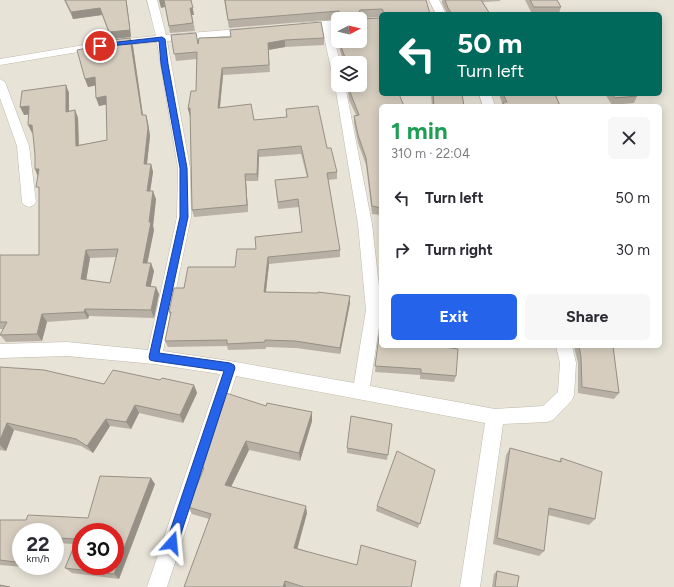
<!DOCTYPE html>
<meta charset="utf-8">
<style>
body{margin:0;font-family:Figtree,sans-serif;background:#f7f7f7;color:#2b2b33;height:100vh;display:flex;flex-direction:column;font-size:15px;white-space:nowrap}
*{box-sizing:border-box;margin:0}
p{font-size:13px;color:#7c7c81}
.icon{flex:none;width:22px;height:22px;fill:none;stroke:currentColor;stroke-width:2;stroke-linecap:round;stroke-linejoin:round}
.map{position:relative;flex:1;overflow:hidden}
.details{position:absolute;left:379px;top:104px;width:283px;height:244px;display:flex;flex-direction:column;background:#fff;border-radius:6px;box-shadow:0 2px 10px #0003}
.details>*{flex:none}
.hud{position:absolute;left:379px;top:12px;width:283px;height:84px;border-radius:6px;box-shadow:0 2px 10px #0003;background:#00695c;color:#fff;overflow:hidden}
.needle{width:26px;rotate:83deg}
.buttons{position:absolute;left:331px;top:12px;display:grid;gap:8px}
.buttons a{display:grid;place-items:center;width:36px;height:36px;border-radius:6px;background:#fff;box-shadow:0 2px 10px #0003;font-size:20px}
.speed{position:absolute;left:12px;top:523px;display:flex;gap:8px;font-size:20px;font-weight:700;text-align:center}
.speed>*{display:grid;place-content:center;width:52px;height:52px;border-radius:50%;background:#fff;box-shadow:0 2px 10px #0003;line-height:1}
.speed small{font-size:10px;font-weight:400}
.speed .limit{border:6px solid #d22;background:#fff;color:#111}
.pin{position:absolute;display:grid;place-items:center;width:34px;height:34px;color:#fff;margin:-17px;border:2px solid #fff;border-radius:50%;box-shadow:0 1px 4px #0007}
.me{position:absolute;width:44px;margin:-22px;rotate:18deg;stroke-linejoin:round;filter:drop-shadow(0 0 3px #0008)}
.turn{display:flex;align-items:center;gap:14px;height:84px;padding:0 12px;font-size:18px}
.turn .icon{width:52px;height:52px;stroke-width:2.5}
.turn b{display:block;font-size:28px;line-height:34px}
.round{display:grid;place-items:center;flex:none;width:42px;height:42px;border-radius:6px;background:#f7f7f7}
.head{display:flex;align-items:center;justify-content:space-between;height:68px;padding:0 12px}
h1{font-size:24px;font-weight:700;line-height:30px;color:#1e9e55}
.button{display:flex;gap:8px;margin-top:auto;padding:8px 12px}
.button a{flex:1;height:46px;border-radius:6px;background:#2563eb;color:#fff;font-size:16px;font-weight:700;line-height:46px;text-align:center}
.button a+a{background:#f7f7f7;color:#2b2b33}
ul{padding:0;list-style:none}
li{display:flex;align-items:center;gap:12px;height:52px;padding:0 12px}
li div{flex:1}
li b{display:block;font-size:15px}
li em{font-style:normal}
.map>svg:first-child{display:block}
.residential{fill:#e8e3d7;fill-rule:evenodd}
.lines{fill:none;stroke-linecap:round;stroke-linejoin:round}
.street-casing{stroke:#c0b9ac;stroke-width:1}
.street{fill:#fff;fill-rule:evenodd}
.wall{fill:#b8b0a4;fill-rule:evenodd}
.shaded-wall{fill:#969086}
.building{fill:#d6cdbf;stroke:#969086;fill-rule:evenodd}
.route{fill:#2563eb;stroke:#184099}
</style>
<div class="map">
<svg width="674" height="587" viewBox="0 0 674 587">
<rect width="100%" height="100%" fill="#f4f1e9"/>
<path class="residential" d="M0 0H674V587H0ZM381 14H660V94H381ZM338 19H360V41H338ZM338 63H360V85H338ZM381 106H660V346H381ZM21 532H55V566H21ZM81 532H115V566H81Z"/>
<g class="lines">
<g class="street-casing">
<path id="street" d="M147 0H157L166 35 251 28 256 31 251 34 167 41 190 168 191 217 163 351 230 361 354 383 366 310 358 224 335 85 338 82V85H345L372 224 381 304V314L370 386 495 409 543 406 558 392 560 363 556 346H572L576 363 574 395 572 400 553 420 547 422 503 424 480 587H460L485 423 236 376 167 587H147L220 374 154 364 67 356 0 358V344L67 342 148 350 177 217 178 168 157 42 114 46 0 65V59L114 40 156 36Z
M429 0H439L446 14H436Z
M338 20V26H331L340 63H338V81L333 78 322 27 301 29 296 26 301 23Z
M0 79 5 82 29 146 36 202 34 205 29 207 24 205 22 202 17 146 0 98Z
M479 94H491L495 106H483Z"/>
</g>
<use href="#street" class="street"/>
</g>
<path class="wall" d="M64 0H126L127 5 131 37 111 39 102 15 73 19Z
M191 0 194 15H192L195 31 170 33 165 7 161 8Z
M224 0H426L430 14H381V17L360 18H359L381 106V215L372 214 366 165 358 143 354 123V116L356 115 349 100 347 85H360V63H344L333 28V21L338 20V41H360L339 19 229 28Z
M442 0H500V1L483 2 490 14H447L442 3Z
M525 0H557L561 7 559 13 532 14Z
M171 35 198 44 324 38V45L285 47 268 50 270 72 223 75 220 107 254 120 286 117V109L327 148 337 172V179L328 180 340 250V257L269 264 266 292 350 296V303L340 354 296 348 266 347V349L228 350 227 346 168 347 165 341 170 315 169 312 184 288 235 267 256 249 302 232 299 207 278 209 275 180 307 177 301 154 259 157 258 181H246L248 212 194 217 192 210 190 116 188 109 196 91 197 59 176 61Z
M130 38 133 46 143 115H146L148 123 150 136 147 164H151L153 172 150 191 156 199 153 226 154 230 147 263 154 271 150 287 159 294 154 318 89 316 88 319 47 322 42 341 6 342 0 335 3 329H0V255H39V192L38 176 33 133 29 114 24 115 66 85 69 93V111L75 110 78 118 79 145 107 140 106 104 99 106 95 85 88 87 85 79 113 43ZM116 257 110 283 86 280 90 258Z
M431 94H462L464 106H432Z
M499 94H555L560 106H502V103Z
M605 94H636L637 96 634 103 612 105Z
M381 321 444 347 456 376 454 382 420 379V375L375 372Z
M575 346H613L619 393 614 399 578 393V363L574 347Z
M0 367 104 384 160 380 194 385 197 393 183 423 139 413 131 429 110 426 93 453 81 446 14 430 6 451 0 450Z
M266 406 312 412V421L300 461 249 450 231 487 307 513 297 548 411 587H184L209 519 192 514 188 507 203 470 202 467Z
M392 424 387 460 347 453V448Z
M510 448 559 462 561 458 595 519 589 525 548 515 544 551 539 556 493 544 506 455Z
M435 470 418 528 376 511 377 506Z
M155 484 119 579 72 573 65 568 75 544 55 543V532H21L23 567 0 565V520H26L88 518Z
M497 571 517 587H492L494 574Z"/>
<path class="shaded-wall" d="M126 0 127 5 131 37 111 39 109 32Z
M159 0H164L165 7 161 8Z
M191 0 194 15H191L190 8Z
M100 8 102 15 73 19 71 12Z
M360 10V18L358 19 359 12Z
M130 38 133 46 144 123 142 115Z
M285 40V47L268 50 270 72 268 43Z
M222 68 223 75 219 115 218 108Z
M95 77 98 85 88 87 85 79Z
M66 85 69 93V120L66 112Z
M106 96 109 104 99 106 96 98Z
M29 106 33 114 24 115 20 107Z
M190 108 192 115 190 116 188 109Z
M75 110 78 118 79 154 76 146Z
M146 115 148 123 150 136 146 172 144 164Z
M28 125H32L36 133H32Z
M258 150 259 157 258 181 257 174Z
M151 164 153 172 149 199 147 191Z
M35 169H39L38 177Z
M245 174 246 181 248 212 247 205Z
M153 191 156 199 153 226 154 230 146 270 143 263 149 222Z
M86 250 90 258 85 287 81 279Z
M268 257 269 264 265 299 264 292Z
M151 263 154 271 149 294 146 286Z
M156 287 159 294 154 318 151 310Z
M350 296V303L340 354V348Z
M85 309 89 316 88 319 84 312Z
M42 314 47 322 42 341 37 334Z
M194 385 197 393 183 423 180 415Z
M135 405 139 413 131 429 126 422Z
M312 412V421L300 461 299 453Z
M106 419 110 426 93 453 87 446Z
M7 423 14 430 6 451 0 445V440Z
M246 441 249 450 228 493 225 485Z
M151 478 155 484 119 579 114 574Z
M306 506 307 513 296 554 294 548Z
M21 546V566H23V567L15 562Z
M285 581 286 587H283Z"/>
<path class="building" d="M65 0H126L130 30 109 32 100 8 71 12Z
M164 0H191L193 8H190L193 23 169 26Z
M225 0H426L430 14H383V10L381 9 360 10 359 12V17L360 19 381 18V94H399L404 106H381V208L372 206 366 158 358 135 354 116 359 115 350 92 348 85H360V63H347L339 41H360V19H339V11L228 20Z
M445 0H481L490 14H452L448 8Z
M530 0H557L561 7H534Z
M338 20V36L333 21Z
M321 22 324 38 285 40 268 43 269 65 222 68 218 108 251 104 254 120 287 117 286 109 318 106 327 148H331L337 172 327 173 340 250 268 257 264 292 318 293V292L350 296 340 348 295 341 265 340V342L227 344V340L165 341 171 312H169L174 288H184L188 267H235L237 249H256L255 237 302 232 298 199 278 202 275 180 308 177 301 146 258 150 257 174H245L247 205 192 210 190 108 188 109 191 91H196L197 52 174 54 171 35 196 33 198 44 199 38 231 37 230 30Z
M130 38 142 115H146L148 128 144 164H151L147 191H153L149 222H151L143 263H151L146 286 156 287 151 310 85 309 84 312 42 314 37 334 0 335 7 322H0V255H39V187H36L39 169H35V155L32 125H28L29 106 20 107 22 91 66 85V112L75 110 76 146 107 140 106 96 96 98 95 77 85 79 77 50 113 43 112 40ZM118 249 110 283 81 279 86 250Z
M433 94H462L464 106H434Z
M503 94H555L560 106H505L503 102H507Z
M612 94H636L637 96 615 98Z
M381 321V346H444V347L458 349 456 376 421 373V369L375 366Z
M579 346H613L619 393 582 387 581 357Z
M0 367 44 370 104 384 113 370 160 380 162 378 194 385 180 415 135 405 126 422 106 419 87 446 76 439 7 423 0 440Z
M226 393 266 406 267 403 312 412 299 453 246 441 225 485 306 506 294 548 357 565 361 545 416 561 411 587H304L285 581 283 587H184L211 514 188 507 204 468 202 467Z
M351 416 392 424 388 455 347 448Z
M510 448 561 462V458L602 472 595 519 549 508 544 551 497 538Z
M397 451 435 470 420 524 377 506Z
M100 476 151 478 114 574 65 568 77 539 55 538V532H21V546L15 562 0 560V520H26L28 515 88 518ZM81 532H115V566H81Z
M497 571 519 576 517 587H495Z
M0 585 10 587H0Z"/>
<path class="route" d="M162 37 165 39 168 64 187 168 188 217 159 353 230 363 234 365 235 368 178 543 176 547 172 549 167 547 166 543 224 371 154 361 150 360 149 357 180 217V168L161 64 159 41 100 47 97 46 100 44Z"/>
</svg>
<div class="buttons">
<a><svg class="needle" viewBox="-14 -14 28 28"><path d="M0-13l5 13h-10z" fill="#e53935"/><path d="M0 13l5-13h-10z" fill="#7c7c81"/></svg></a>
<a><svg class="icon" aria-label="layers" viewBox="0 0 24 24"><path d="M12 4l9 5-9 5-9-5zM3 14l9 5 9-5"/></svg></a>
</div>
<div class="speed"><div>22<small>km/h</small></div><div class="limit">30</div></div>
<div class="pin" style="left:100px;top:46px;background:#d93025"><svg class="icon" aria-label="arrive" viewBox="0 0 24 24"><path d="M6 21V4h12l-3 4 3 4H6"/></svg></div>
<svg class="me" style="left:172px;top:543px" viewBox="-20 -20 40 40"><path d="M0-17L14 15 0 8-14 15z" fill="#2563eb" stroke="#fff" stroke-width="4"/></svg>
<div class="hud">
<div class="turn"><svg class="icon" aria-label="left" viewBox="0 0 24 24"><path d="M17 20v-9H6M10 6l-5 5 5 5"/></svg><div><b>50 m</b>Turn left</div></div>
</div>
<section class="details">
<div class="head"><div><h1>1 min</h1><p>310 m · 22:04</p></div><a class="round"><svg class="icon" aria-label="close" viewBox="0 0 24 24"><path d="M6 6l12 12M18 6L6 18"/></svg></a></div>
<ul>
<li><svg class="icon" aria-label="left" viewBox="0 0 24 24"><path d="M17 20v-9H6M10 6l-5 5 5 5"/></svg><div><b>Turn left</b></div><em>50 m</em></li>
<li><svg class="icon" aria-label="right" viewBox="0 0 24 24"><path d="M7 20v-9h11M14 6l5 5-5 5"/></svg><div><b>Turn right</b></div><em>30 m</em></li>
</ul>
<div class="button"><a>Exit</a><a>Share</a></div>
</section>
</div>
